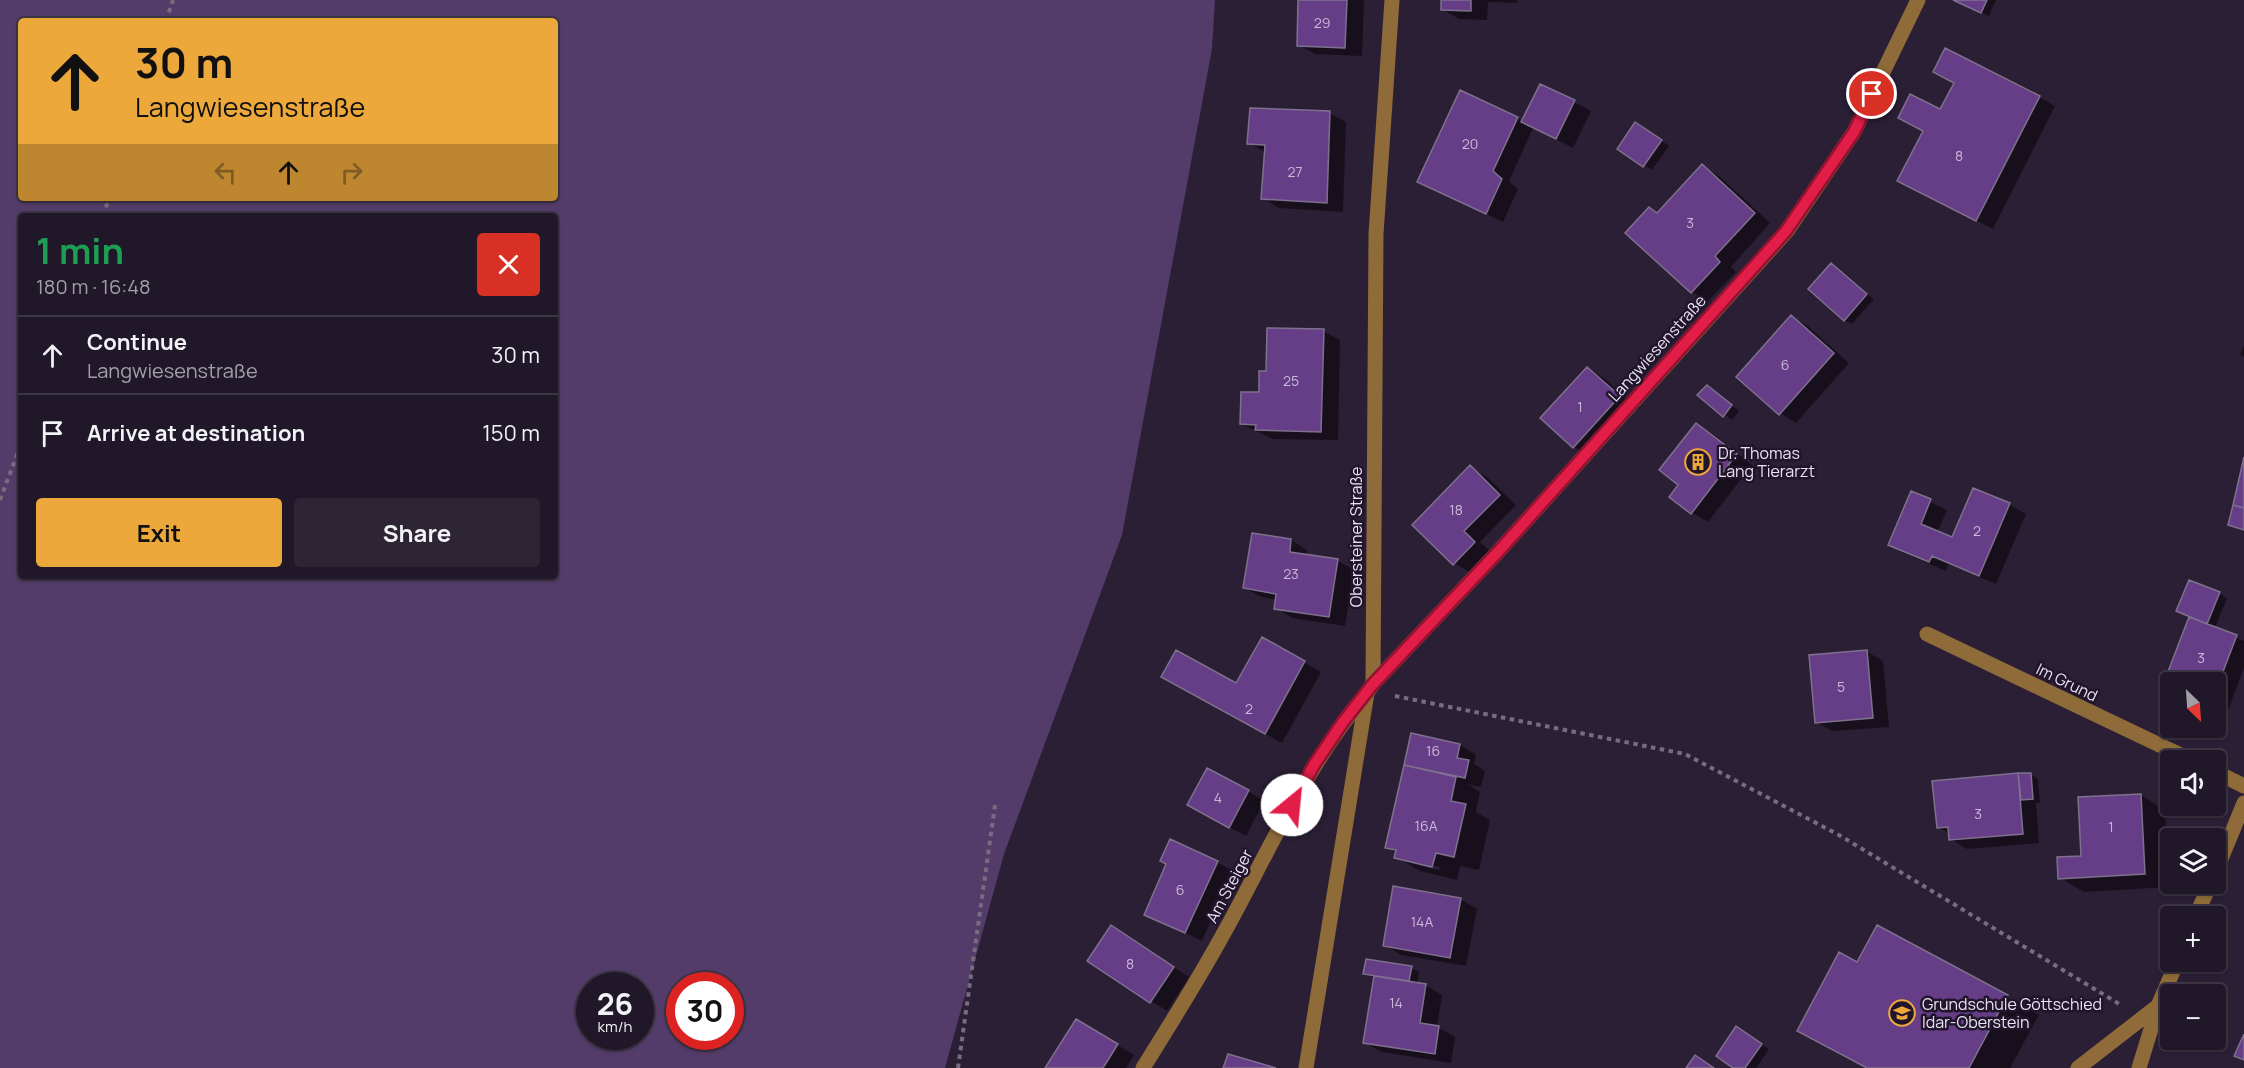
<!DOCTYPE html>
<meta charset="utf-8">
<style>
body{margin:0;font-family:Manrope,sans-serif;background:#2d2434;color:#f1f3f6;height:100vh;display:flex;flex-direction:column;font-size:22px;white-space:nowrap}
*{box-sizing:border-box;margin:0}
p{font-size:20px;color:#a29fa8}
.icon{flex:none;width:33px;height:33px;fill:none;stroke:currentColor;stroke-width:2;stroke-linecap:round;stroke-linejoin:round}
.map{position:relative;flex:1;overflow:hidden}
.side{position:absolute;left:18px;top:213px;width:540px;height:366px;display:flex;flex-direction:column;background:#201728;border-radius:6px;box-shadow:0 2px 4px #0004,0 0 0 2px #3d3645}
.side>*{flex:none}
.top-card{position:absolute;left:18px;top:18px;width:540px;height:183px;border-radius:6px;box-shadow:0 2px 4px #0004,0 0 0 2px #3d3645;background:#eda83b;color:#111;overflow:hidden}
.needle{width:39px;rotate:155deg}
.buttons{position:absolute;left:2160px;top:672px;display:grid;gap:12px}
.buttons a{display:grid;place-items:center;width:66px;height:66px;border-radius:6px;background:#201728;box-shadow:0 2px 4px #0004,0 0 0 2px #3d3645;font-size:30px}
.speed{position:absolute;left:576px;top:972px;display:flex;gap:12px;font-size:30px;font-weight:700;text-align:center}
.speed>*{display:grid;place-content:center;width:78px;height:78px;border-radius:50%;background:#201728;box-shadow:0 2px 4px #0004,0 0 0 2px #3d3645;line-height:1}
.speed small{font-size:15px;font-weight:400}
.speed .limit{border:9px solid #d22;background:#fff;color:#111}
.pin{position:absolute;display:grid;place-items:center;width:51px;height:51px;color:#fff;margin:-26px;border:3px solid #fff;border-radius:50%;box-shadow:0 2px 6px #0007}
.me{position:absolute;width:66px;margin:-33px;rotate:28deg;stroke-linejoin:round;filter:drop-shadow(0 0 4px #0008)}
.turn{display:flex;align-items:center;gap:21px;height:126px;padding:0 18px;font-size:27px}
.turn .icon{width:78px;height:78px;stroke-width:2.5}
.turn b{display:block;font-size:42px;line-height:51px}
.lanes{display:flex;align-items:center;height:57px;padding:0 18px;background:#0003;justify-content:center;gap:30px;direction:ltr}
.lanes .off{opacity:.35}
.round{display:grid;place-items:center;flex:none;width:63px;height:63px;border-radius:6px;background:#2d2434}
.overview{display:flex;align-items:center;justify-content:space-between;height:102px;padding:0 18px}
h1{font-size:36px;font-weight:700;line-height:45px;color:#1e9e55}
.cta{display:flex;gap:12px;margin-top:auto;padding:12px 18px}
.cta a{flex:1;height:69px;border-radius:6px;background:#eda83b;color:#111;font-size:24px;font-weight:700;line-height:69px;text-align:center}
.cta a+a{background:#2d2434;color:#f1f3f6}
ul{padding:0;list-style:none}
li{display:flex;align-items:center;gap:18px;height:78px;padding:0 18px;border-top:2px solid #3d3645}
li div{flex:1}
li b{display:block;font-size:22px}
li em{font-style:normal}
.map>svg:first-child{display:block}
.green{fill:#543c6a;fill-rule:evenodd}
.shadow{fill:#0007;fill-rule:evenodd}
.building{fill:#663e87;stroke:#7f718d;stroke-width:1.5}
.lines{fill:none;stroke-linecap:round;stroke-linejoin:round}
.path{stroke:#776d81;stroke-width:4;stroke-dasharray:4.5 4.5;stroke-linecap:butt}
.minor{stroke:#8e6b38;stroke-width:15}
.route-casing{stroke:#92132f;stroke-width:15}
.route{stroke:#e11d48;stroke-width:10}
.labels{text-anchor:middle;stroke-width:5;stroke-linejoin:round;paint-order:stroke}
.number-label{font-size:14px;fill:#c9b9d7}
.street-label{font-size:16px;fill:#eae2f2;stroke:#21152c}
.poi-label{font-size:16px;fill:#eae2f2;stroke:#21152c;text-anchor:start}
</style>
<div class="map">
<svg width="2244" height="1068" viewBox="0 0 2244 1068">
<rect width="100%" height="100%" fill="#2b1f36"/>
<path class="green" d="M0 0H1215L1212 49 1122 535 1004 854 945 1068H0ZM21 21H555V198H21ZM21 216H555V576H21ZM590 986H640V1036H590ZM680 986H730V1036H680Z"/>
<path class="shadow" d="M1300 0H1364L1362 56 1315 54 1298 45Z
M1443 0H1517V3L1488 2 1487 20 1459 19 1442 9Z
M1954 0H1996L1989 16Z
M2039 97 2055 106 1993 229 1916 190 1941 111Z
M1574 102 1591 111 1573 148 1533 128 1509 181 1518 189 1503 222 1419 182 1517 118 1523 122Z
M1329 113 1346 122 1343 212 1279 208 1263 198 1266 153 1249 143Z
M1644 128 1669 146 1652 170 1644 165Z
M1702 166 1719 176 1770 223 1731 267 1736 272 1708 301 1692 292 1650 209 1658 214Z
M1831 265 1874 299 1852 324 1844 320Z
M1791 317 1808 326 1849 363 1796 423 1780 413Z
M1323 331 1340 340 1338 440 1273 439 1241 424 1260 393 1267 373Z
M2244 345V357L2240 355Z
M1587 368 1604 378 1635 406 1590 456 1574 447Z
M1707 386 1739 411 1732 420 1699 395Z
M1696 425 1713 434 1752 465 1708 522 1691 512 1680 485Z
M1470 467 1487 477 1516 505 1480 542 1491 552 1471 573 1454 563Z
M1912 493 1947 510 1937 533 1953 539 2009 504 2026 514 1996 584 1948 564 1946 571 1906 554 1890 544Z
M1291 540 1307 550V556L1338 561 1354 570 1345 626 1292 618 1276 608 1277 600 1261 597 1245 588Z
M2219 593 2227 598 2215 628 2244 641V668L2229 708 2216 703V682L2170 684 2166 681 2191 617 2178 611Z
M1262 639 1321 672 1282 743 1179 686 1237 685Z
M1866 651 1883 661 1889 727 1833 731 1816 722Z
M1413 735 1460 745 1476 755 1474 764 1485 771 1481 787 1467 784 1480 792 1476 812 1490 820 1479 870 1460 866 1457 880 1420 871 1396 857 1397 853 1387 847ZM1415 861 1440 867 1439 870 1419 865Z
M2030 774 2038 779 2040 803H2036L2039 843 1967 849 1950 839V834L1938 827 1934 782Z
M1248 791 1264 801 1246 836 1205 814Z
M2141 795 2165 810 2169 887 2084 892 2060 878 2083 857Z
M1217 862 1233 871 1202 941 1146 914 1168 864Z
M1460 899 1477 909 1466 966 1401 955 1385 945Z
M1877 927 2039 1015 2010 1068H1867L1830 1048 1858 964Z
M1127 937 1189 977 1167 1011 1089 961Z
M1411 968 1419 972 1417 984 1425 985 1442 995 1437 1027 1455 1037 1451 1063 1382 1052 1365 1043 1375 978 1365 973Z
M1093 1030 1134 1055 1126 1068H1047Z
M1744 1033 1769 1049 1756 1068H1736Z"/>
<path class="building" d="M1298 0H1347L1345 48 1297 46Z
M1441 0H1471V11L1441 10Z
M1953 0H1987L1981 13Z
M1945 48 2040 96 1976 221 1897 181 1923 131 1898 118 1910 94 1940 109 1954 83 1933 72Z
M1540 84 1575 100 1556 139 1521 122Z
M1460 90 1518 117 1493 171 1502 179 1486 214 1417 182Z
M1250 108 1330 111 1327 203 1261 199 1265 145 1247 144Z
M1635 122 1662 140 1643 167 1617 149Z
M1702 164 1755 213 1715 256 1720 262 1691 293 1625 233 1649 207 1657 213Z
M1831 263 1867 294 1844 321 1808 289Z
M1791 315 1834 353 1779 415 1736 377Z
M1267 328 1324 329 1321 432 1255 430 1256 425 1240 424 1241 392H1259V371H1266Z
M1587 367 1620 396 1573 448 1540 418Z
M1707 385 1732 405 1723 417 1697 395Z
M1696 423 1737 454 1691 514 1669 497 1678 485 1659 470Z
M2244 457V508L2233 505Z
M1470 465 1500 495 1464 531 1475 542 1453 565 1412 525Z
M1973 488 2010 503 1979 576 1932 556 1929 562 1888 545 1911 491 1931 499 1921 524 1952 537Z
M2233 505 2244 508V530L2228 525Z
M1252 533 1291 539 1290 552 1338 559 1329 617 1274 609 1276 594 1243 588Z
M2189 580 2220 592 2207 624 2176 611Z
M2189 617 2237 635 2216 690V682H2170V684L2164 682Z
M1262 637 1305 661 1265 734 1161 677 1176 650 1236 683Z
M1867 650 1873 718 1815 723 1809 655Z
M1411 733 1460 744 1457 758 1469 760 1465 778 1404 765Z
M1404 765 1456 777 1451 801 1466 804 1454 857 1436 853 1432 867 1394 858 1396 850 1385 848Z
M1207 768 1249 790 1229 828 1187 805Z
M2018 773 2023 834 1949 840 1948 827 1937 828 1932 781Z
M2018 773H2031L2033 799 2021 800Z
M2141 794 2145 874 2058 879 2057 857 2081 856 2078 797Z
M1170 839 1218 861 1185 933 1144 915 1166 864 1160 861Z
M1393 886 1461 898 1450 958 1383 946Z
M1111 925 1174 967 1150 1003 1087 961Z
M1877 925 2008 995 1969 1068H1867L1797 1031 1839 952 1857 962Z
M1366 959 1412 966 1409 981 1363 974Z
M1374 976 1426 984 1420 1023 1439 1026 1435 1054 1363 1043Z
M1076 1019 1118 1044 1103 1068H1045Z
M1736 1026 1762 1044 1745 1068H1733L1716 1056Z
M2244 1034V1060L2234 1056Z
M1228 1054 1276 1068H1223Z
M1695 1055 1714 1068H1686Z"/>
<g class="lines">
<path class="path" d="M166 21 173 0
M103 216 109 198
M0 500 21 444
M1395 696 1685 754 1839 835 2121 1005
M958 1068 995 805"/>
<path class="minor" d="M1927 634 2191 760
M1373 684 1497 553 1787 231 1854 132 1918 0
M2216 772 2244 786
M2216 871 2244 803
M2196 916 2210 884
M1143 1068C1176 1015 1209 962 1238 907 1277 833 1313 757 1367 693
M1306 1068 1367 693 1373 684 1376 234 1392 0
M2078 1068 2158 1006
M2139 1068 2158 1006 2177 962"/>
</g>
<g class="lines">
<g class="route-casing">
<path id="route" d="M1292 805 1314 765 1343 722 1373 684 1497 553 1786 231 1854 132 1872 94"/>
</g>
<use href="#route" class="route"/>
</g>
<defs>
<g id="building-ring" transform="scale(1.35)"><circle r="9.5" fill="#21152c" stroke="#eda83b" stroke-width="1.5"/><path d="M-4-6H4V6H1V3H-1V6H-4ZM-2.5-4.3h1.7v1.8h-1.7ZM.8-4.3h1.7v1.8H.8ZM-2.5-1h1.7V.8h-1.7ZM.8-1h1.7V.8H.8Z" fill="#eda83b"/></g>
<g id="school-ring" transform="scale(1.35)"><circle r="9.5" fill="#21152c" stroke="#eda83b" stroke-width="1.5"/><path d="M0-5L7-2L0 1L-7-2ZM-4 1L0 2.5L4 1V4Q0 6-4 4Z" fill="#eda83b"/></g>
</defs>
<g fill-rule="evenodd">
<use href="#building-ring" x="1698" y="462"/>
<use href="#school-ring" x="1902" y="1013"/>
</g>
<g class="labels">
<g class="number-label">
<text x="1322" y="28">29</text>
<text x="1470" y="149">20</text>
<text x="1959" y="161">8</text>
<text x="1295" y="177">27</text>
<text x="1690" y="228">3</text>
<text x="1785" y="370">6</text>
<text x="1291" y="386">25</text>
<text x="1580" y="412">1</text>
<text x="1456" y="515">18</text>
<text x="1977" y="536">2</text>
<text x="1291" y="579">23</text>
<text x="2201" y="663">3</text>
<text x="1841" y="692">5</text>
<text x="1249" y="714">2</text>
<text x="1433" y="756">16</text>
<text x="1218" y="803">4</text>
<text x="1978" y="819">3</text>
<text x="1426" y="831">16A</text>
<text x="2111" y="832">1</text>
<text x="1180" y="895">6</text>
<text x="1422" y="927">14A</text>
<text x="1130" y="969">8</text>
<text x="1396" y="1008">14</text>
</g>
<g class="street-label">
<text transform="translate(1657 348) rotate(-48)" y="6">Langwiesenstraße</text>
<text transform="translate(1356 537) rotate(-90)" y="6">Obersteiner Straße</text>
<text transform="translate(2067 682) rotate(26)" y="6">Im Grund</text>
<text transform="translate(1229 886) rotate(-62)" y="6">Am Steiger</text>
</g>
<g class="poi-label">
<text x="1718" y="459">Dr. Thomas<tspan x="1718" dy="18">Lang Tierarzt</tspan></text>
<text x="1922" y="1010">Grundschule Göttschied<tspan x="1922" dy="18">Idar-Oberstein</tspan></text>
</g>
</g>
</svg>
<div class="buttons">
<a><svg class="needle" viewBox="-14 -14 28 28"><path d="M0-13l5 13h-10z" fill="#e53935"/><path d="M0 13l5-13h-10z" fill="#a29fa8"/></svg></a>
<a><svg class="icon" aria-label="sound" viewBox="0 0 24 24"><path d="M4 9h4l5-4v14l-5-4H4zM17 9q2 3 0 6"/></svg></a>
<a><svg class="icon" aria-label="layers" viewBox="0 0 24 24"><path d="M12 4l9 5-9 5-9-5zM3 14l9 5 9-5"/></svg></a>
<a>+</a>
<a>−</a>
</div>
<div class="speed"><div>26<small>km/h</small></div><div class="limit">30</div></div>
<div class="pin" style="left:1872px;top:94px;background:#d93025"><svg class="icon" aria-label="arrive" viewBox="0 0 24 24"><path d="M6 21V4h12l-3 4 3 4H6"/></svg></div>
<svg class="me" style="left:1292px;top:805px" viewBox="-20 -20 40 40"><circle r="19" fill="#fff"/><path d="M0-13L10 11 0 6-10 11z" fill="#e11d48"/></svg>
<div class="top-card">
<div class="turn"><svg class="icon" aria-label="ahead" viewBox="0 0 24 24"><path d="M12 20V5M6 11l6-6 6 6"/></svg><div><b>30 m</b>Langwiesenstraße</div></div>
<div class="lanes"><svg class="icon off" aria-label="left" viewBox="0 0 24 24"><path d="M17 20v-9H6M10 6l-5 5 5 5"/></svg><svg class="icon" aria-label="ahead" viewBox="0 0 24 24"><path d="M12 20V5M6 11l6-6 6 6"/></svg><svg class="icon off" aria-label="right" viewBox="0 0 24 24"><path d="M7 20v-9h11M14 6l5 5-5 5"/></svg></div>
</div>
<section class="side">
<div class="overview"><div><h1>1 min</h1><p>180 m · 16:48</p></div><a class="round" style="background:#d93025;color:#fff"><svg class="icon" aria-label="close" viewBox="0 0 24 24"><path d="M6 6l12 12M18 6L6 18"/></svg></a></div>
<ul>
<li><svg class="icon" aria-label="ahead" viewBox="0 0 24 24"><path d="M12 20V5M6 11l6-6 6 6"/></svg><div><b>Continue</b><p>Langwiesenstraße</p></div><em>30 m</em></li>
<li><svg class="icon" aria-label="arrive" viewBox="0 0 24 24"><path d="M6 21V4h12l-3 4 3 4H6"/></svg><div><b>Arrive at destination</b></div><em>150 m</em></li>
</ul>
<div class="cta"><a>Exit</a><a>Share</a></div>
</section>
</div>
